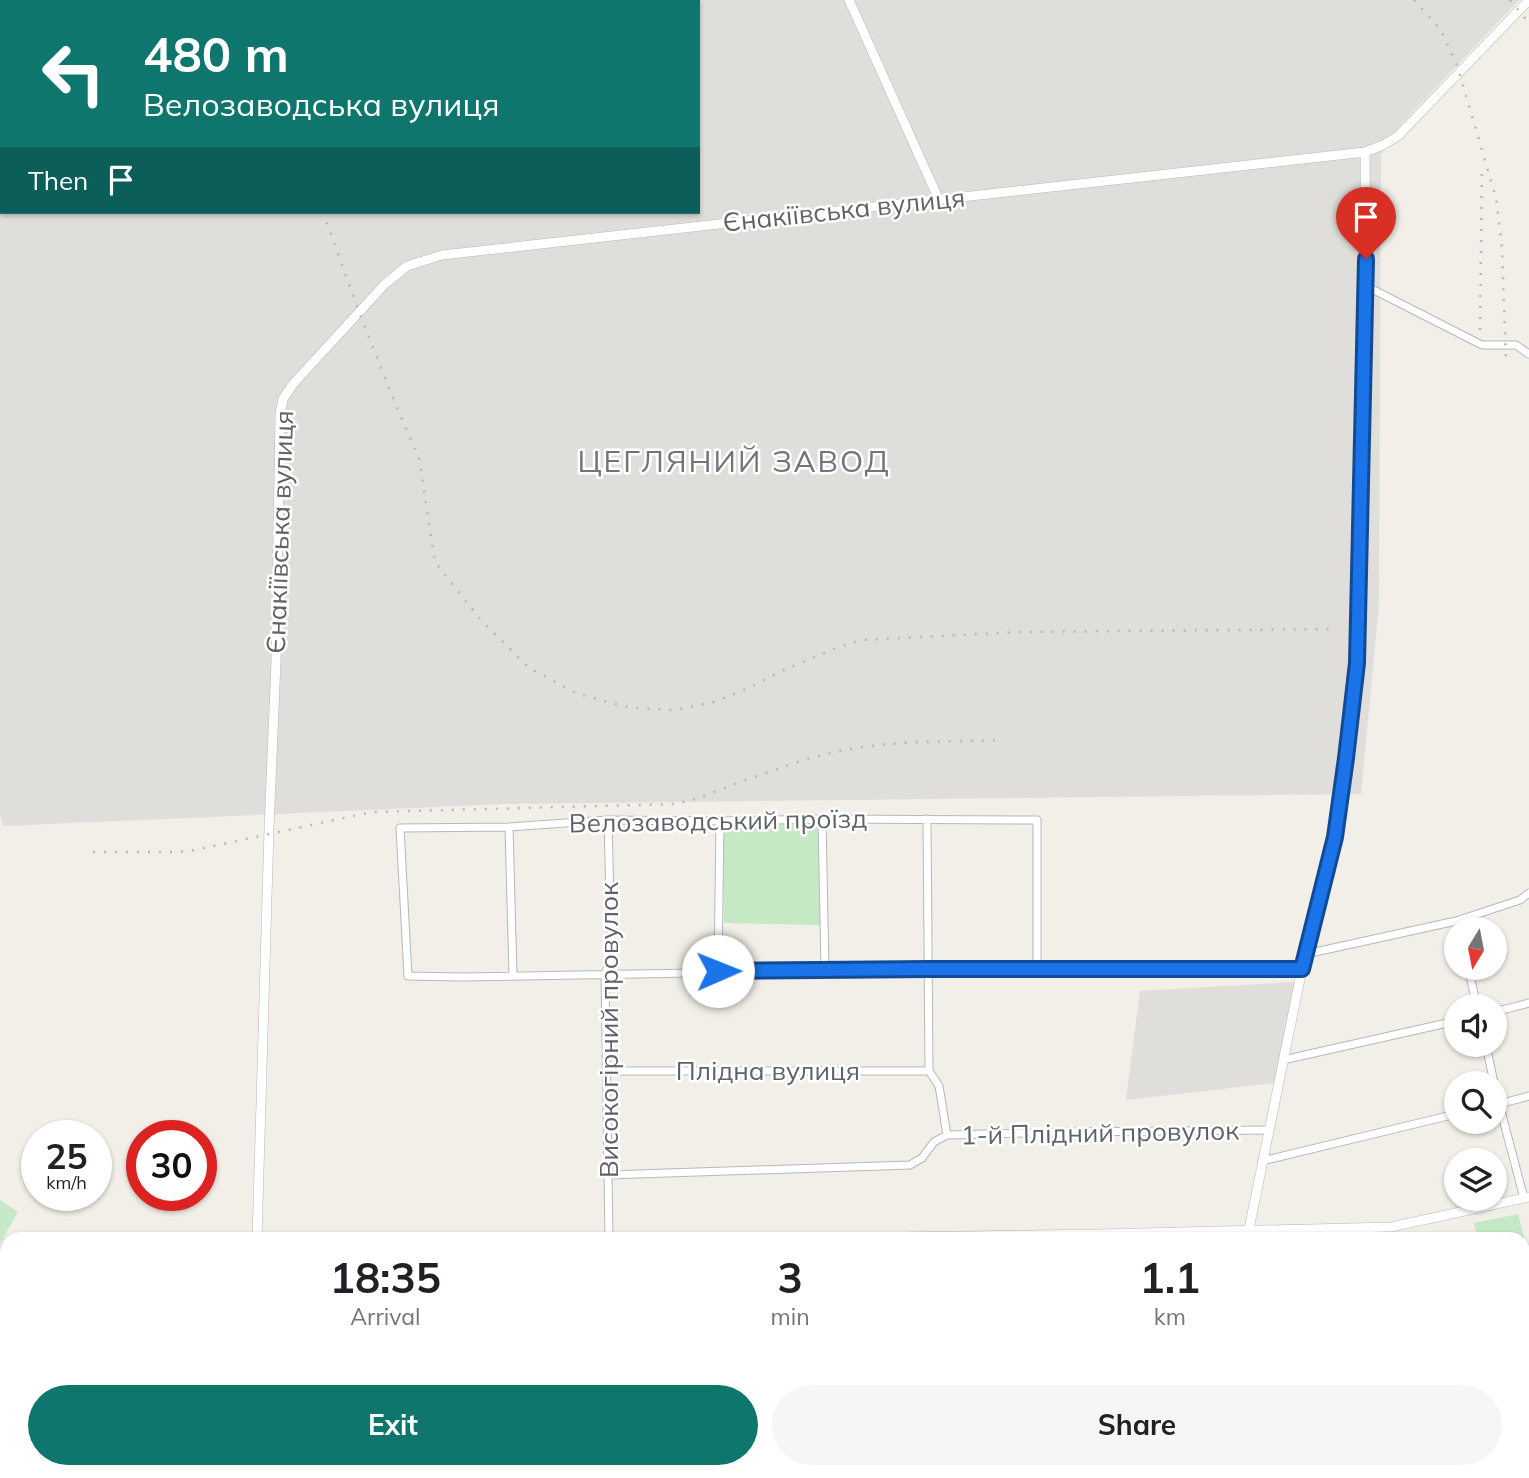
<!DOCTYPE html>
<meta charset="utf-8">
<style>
body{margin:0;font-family:Mulish,sans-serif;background:#f6f6f6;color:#202124;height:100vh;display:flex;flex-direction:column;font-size:26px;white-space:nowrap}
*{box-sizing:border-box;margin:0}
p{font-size:23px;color:#757577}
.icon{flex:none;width:38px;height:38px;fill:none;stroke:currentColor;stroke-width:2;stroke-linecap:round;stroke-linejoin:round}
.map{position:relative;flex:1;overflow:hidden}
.drawer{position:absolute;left:0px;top:1232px;width:1530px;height:247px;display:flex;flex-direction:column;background:#fff;border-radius:21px 21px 0 0;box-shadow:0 2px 5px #0004}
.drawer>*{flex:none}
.banner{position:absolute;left:0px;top:0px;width:700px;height:214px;box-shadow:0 2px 5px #0004;background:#0f766e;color:#fff;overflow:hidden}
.needle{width:46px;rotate:190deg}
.buttons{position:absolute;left:1444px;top:917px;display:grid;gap:14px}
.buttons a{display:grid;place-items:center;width:63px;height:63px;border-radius:50%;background:#fff;box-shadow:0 2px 5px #0004;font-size:35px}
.speed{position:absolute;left:21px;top:1120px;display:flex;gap:14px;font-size:35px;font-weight:700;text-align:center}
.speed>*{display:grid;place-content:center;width:91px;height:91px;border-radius:50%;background:#fff;box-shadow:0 2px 5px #0004;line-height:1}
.speed small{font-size:18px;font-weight:400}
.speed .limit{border:10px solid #d22;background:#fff;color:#111}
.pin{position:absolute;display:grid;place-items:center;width:60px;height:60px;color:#fff;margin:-72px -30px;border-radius:50% 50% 50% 0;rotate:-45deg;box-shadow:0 0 7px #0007}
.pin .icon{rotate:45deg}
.me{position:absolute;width:77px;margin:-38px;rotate:89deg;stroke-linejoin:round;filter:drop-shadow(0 0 5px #0008)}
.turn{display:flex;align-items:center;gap:24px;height:147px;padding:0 28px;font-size:32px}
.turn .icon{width:91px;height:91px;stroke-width:2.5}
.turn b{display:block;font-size:49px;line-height:60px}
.then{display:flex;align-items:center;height:66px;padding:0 28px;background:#0003;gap:14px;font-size:26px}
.eta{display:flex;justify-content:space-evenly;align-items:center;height:119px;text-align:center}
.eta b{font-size:42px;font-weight:700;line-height:49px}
.cta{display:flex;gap:14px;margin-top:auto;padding:14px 28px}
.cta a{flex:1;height:80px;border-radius:42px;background:#0f766e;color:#fff;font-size:28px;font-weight:700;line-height:80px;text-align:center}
.cta a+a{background:#f6f6f6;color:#202124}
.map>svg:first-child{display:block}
.industrial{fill:#e0deda}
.green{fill:#c5e8c5}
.water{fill:#aadaff}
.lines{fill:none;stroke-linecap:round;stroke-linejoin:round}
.stream{stroke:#aadaff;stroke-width:2.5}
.minor-casing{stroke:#b5b8bc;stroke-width:9}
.tertiary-casing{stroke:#b5b8bc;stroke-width:10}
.minor{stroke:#fff;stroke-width:7}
.tertiary{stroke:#fff;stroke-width:9}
.rail{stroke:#b6b7b8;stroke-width:2.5;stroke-dasharray:2 9;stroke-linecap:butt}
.route-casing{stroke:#114b97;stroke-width:18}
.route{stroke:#1a73e8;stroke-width:12}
.labels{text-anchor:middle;stroke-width:5;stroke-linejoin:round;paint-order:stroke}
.street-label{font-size:26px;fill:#5f6368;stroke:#fff}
.quarter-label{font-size:30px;letter-spacing:2px;fill:#70757a;stroke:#fff}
</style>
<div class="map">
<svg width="1529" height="1478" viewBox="0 0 1529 1478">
<rect width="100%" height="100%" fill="#f1efe8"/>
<path class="industrial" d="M0 0H245L249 2H2V212H698V2H673L677 0H1519L1403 122 1381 154 1379 604 1361 794 506 804 3 826 0 814Z
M324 0H644L639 2H326Z
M1295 982 1275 1083 1126 1100 1140 991Z"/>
<path class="green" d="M815 822 819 826 821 925 724 923 723 828 727 823Z
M0 1200 18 1212 0 1243Z
M1518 1214 1526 1246H1523L1522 1239H1478L1474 1223Z
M1523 1388 1529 1391V1478H1471L1468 1472H1522Z
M652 1472H787L779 1478H652Z
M1242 1472H1395L1363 1478H1244Z"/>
<path class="water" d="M1523 1344H1529V1391L1523 1388Z
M787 1472H1196L1195 1478H779Z"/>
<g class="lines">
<path class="stream" d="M1433 1472 1434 1478"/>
<g class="minor-casing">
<path id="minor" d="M661 2 664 0
M1366 286 1482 345H1516L1529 354
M822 819 825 970
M927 819 929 1071 939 1086 947 1135
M608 820 611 942 610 961 605 974 609 1239
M509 827 513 976
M1306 954 1456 921 1520 900 1529 893
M1468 968 1477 1006
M1037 969V820L822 819 720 821 608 820 509 827 400 828 408 976 461 977 929 969H1302
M718 971 720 821
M1494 1012 1529 1003
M1486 1045 1494 1083
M1283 1060 1456 1021
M606 1071H929
M1494 1085 1524 1198
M1495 1105 1529 1096
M1262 1161 1456 1114
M608 1175 910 1165 922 1158 934 1142 947 1135 1067 1132 1268 1130
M0 1361H7"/>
</g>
<g class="tertiary-casing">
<path id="tertiary" d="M849 0 939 200
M257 1239 269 829 276 661 280 414 283 399 293 384 385 284 407 266 442 255 1365 152 1383 145 1398 136 1529 0
M757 1239 1099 1234 1391 1227 1529 1197
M1247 1239 1302 969 1334 837 1346 758 1357 663 1366 286 1365 152
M1212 1472V1478"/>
</g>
<use href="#minor" class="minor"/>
<use href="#tertiary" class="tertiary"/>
<path class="rail" d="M248 0 249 2
M322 0 327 2
M1414 0 1435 23 1442 33 1457 65 1496 198 1502 248 1506 362
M1510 0 1529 23
M572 2 584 0
M647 2 651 0
M323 212 359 312 394 401 419 458 435 562 480 619 529 668 578 694 631 708 675 710 714 702 746 689 788 668 836 648 861 640 1021 632 1334 629
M1480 330 1482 167
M93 852H177L190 851 372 812 675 804 692 800C743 782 803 756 857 748 904 740 956 742 1003 740"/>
</g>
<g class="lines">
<g class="route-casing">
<path id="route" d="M718 971 929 969H1302L1335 837 1346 758 1357 663 1366 259"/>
</g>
<use href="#route" class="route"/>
</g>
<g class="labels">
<g class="street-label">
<text transform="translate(844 210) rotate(-6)" y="9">Єнакіївська вулиця</text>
<text transform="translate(280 532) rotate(-88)" y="9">Єнакіївська вулиця</text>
<text transform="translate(718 821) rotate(-1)" y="9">Велозаводський проїзд</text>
<text transform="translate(609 1030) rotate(-90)" y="9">Високогірний провулок</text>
<text x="768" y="1080">Плідна вулиця</text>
<text transform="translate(1100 1133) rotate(-1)" y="9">1-й Плідний провулок</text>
</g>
<g class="quarter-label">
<text x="734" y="472">ЦЕГЛЯНИЙ ЗАВОД</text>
</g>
</g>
</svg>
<div class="buttons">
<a><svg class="needle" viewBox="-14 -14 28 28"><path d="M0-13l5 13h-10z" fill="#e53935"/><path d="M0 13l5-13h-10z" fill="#757577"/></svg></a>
<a><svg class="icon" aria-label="sound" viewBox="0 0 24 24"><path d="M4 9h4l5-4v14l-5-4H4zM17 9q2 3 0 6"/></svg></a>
<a><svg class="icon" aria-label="search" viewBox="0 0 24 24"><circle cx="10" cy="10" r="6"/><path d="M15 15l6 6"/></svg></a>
<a><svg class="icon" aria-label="layers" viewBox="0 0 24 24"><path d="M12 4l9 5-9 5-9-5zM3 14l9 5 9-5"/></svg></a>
</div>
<div class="speed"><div>25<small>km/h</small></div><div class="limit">30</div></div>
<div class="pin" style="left:1366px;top:259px;background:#d93025"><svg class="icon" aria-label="arrive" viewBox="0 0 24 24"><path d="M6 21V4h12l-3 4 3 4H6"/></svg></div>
<svg class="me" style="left:718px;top:971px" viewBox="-20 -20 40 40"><circle r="19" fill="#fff"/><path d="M0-13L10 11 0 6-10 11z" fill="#1a73e8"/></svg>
<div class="banner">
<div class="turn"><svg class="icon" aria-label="left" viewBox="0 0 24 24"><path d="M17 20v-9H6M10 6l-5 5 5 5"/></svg><div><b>480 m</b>Велозаводська вулиця</div></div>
<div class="then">Then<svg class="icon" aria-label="arrive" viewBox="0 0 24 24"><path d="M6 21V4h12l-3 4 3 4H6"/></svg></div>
</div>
<section class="drawer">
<div class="eta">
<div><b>18:35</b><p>Arrival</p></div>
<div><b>3</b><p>min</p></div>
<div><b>1.1</b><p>km</p></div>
</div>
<div class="cta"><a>Exit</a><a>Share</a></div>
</section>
</div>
